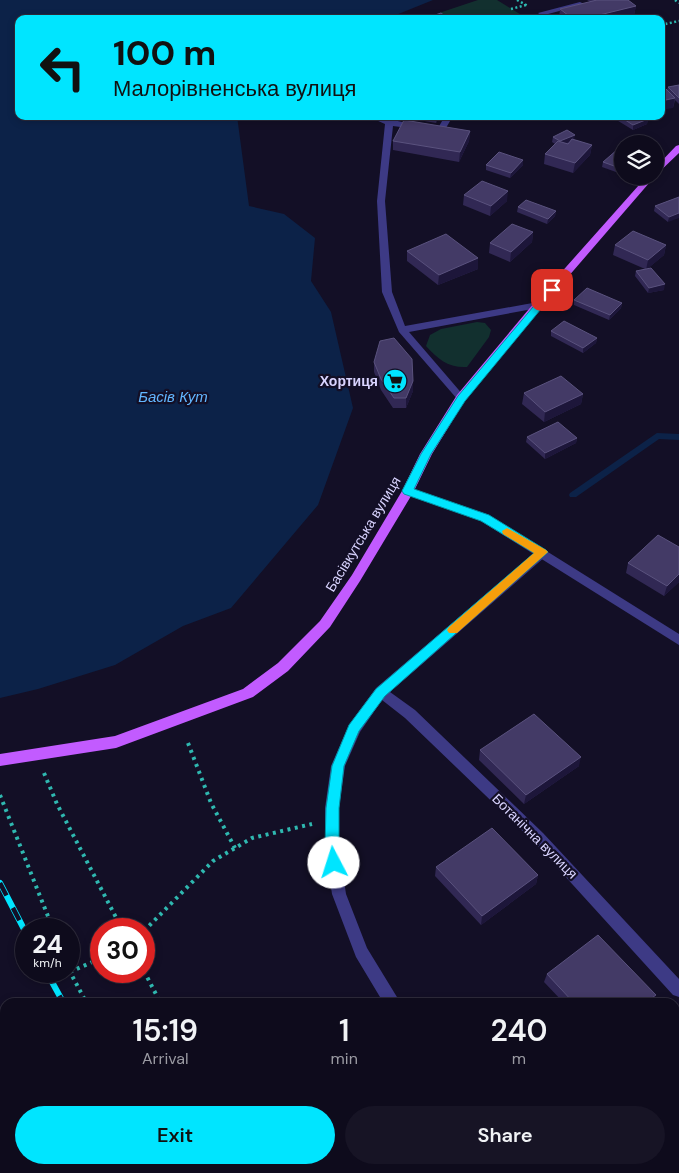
<!DOCTYPE html>
<meta charset="utf-8">
<style>
body{margin:0;font-family:"DM Sans",sans-serif;background:#171425;color:#f1f3f6;height:100vh;display:flex;flex-direction:column;font-size:19px;white-space:nowrap}
*{box-sizing:border-box;margin:0}
p{font-size:16px;color:#9b9ba3}
.icon{flex:none;width:28px;height:28px;fill:none;stroke:currentColor;stroke-width:2;stroke-linecap:round;stroke-linejoin:round}
.map{position:relative;flex:1;overflow:hidden}
.side{position:absolute;left:0px;top:998px;width:680px;height:176px;display:flex;flex-direction:column;background:#0e0b1c;border-radius:15px 15px 0 0;box-shadow:0 2px 8px #0003,0 0 0 1px #2e2b3b}
.side>*{flex:none}
.hud{position:absolute;left:15px;top:15px;width:650px;height:105px;border-radius:10px;box-shadow:0 2px 8px #0003,0 0 0 1px #2e2b3b;background:#00e5ff;color:#111;overflow:hidden}
.fabs{position:absolute;left:614px;top:135px;display:grid;gap:10px}
.fabs a{display:grid;place-items:center;width:50px;height:50px;border-radius:50%;background:#0e0b1c;box-shadow:0 2px 8px #0003,0 0 0 1px #2e2b3b;font-size:25px}
.speed{position:absolute;left:15px;top:918px;display:flex;gap:10px;font-size:25px;font-weight:700;text-align:center}
.speed>*{display:grid;place-content:center;width:65px;height:65px;border-radius:50%;background:#0e0b1c;box-shadow:0 2px 8px #0003,0 0 0 1px #2e2b3b;line-height:1}
.speed small{font-size:12px;font-weight:400}
.speed .limit{border:8px solid #d22;background:#fff;color:#111}
.pin{position:absolute;display:grid;place-items:center;width:42px;height:42px;color:#fff;margin:-21px;border-radius:10px;box-shadow:0 2px 8px #0006}
.me{position:absolute;width:55px;margin:-28px;rotate:355deg;stroke-linejoin:round;filter:drop-shadow(0 0 4px #0008)}
.turn{display:flex;align-items:center;gap:18px;height:105px;padding:0 15px;font-size:22px}
.turn .icon{width:65px;height:65px;stroke-width:2.5}
.turn b{display:block;font-size:35px;line-height:42px}
.eta{display:flex;justify-content:space-evenly;align-items:center;height:85px;text-align:center}
.eta b{font-size:30px;font-weight:600;line-height:35px}
.button{display:flex;gap:10px;margin-top:auto;padding:10px 15px}
.button a{flex:1;height:58px;border-radius:30px;background:#00e5ff;color:#111;font-size:20px;font-weight:600;line-height:58px;text-align:center}
.button a+a{background:#171425;color:#f1f3f6}
.map>svg:first-child{display:block}
.green{fill:#12302f}
.water{fill:#0c2248}
.lines{fill:none;stroke-linecap:round;stroke-linejoin:round}
.stream{fill:#0c2248;fill-rule:evenodd}
.path-far1{stroke:#2fb8b0;stroke-width:2.5;stroke-dasharray:2 2.5;stroke-linecap:butt}
.path{stroke:#2fb8b0;stroke-width:4;stroke-dasharray:3 4.5;stroke-linecap:butt}
.service{fill:#3d3a85;fill-rule:evenodd}
.minor{fill:#3d3a85;fill-rule:evenodd}
.tertiary{fill:#3d3a85;fill-rule:evenodd}
.primary{fill:#c25bff;fill-rule:evenodd}
.rail-casing{stroke:#00e5ff;stroke-width:6}
.rail{stroke:#130f26;stroke-width:4.5;stroke-dasharray:14;stroke-linecap:butt}
.wall{fill:#312854}
.shaded-wall{fill:#1d163a}
.building{fill:#433a66;stroke:#5a527e}
.route{fill:#00e5ff;stroke:#0095a6}
.slow{fill:#f59e0b}
.labels{text-anchor:middle;stroke-width:4.5;stroke-linejoin:round;paint-order:stroke}
.poi-label{font-size:14px;font-weight:bold;fill:#d9d4ff;stroke:#130f26;text-anchor:end}
.street-label{font-size:14px;fill:#d9d4ff;stroke:#130f26}
.water-label{font-size:15px;font-style:italic;fill:#62b6ff;stroke:#130f26}
</style>
<div class="map">
<svg width="679" height="1173" viewBox="0 0 679 1173">
<rect width="100%" height="100%" fill="#130f26"/>
<path class="green" d="M478 0H497L528 19H449L439 13Z
M477 322 485 323 491 330 489 337 467 367C448 368 438 359 426 346L430 335 441 329Z"/>
<path class="water" d="M0 0H433L386 19H19V116H237L249 206 284 214 315 238 311 281 331 312 353 408 318 505 231 608 183 626 115 665 38 689 0 698Z"/>
<g class="lines">
<path class="stream" d="M657 433 679 434V440L659 439 576 497H570L569 495 570 493Z"/>
<path class="path-far1" d="M517 0 528 6
M675 0 679 3
M511 9 526 5
M661 25 679 21"/>
<path class="path" d="M188 743 211 803 235 848
M44 773 57 804 122 929
M0 795 53 929
M144 931 213 861 252 838 312 824
M69 970 86 1002
M144 971 160 1002
M70 972 101 958
M179 1169 182 1173"/>
<path class="service" d="M580 2 582 3V5L548 14 553 19H545L538 13Z
M367 116C375 116 415 124 420 127L416 129 393 126 385 201 392 292 405 326 538 302 543 305 538 308 409 332 464 396 466 398 464 400H458L399 332 382 292 377 201 385 124Z
M445 116H453L443 133 428 131V127L438 128Z"/>
<path class="minor" d="M542 549 546 550 548 553 546 556 390 692 415 710 543 833 679 979V997L673 995 533 841 405 718 382 700 360 732 345 766 339 808V847L346 894 367 948 400 1002H383L356 957 332 894 325 847V808L331 766 349 725 376 688 538 550Z
M503 1169H523L525 1173H505Z"/>
<path class="tertiary" d="M408 487 489 515 679 634V645L481 521 404 494 402 491Z"/>
<path class="primary" d="M679 145V153L656 175 542 307 465 400 432 454 414 491 360 581 330 627 288 671 253 697 116 748 0 766V754L115 736 243 689 278 663 320 621 352 575 402 491 420 454 457 395 534 303 647 176H655V168L676 146Z"/>
<g class="rail-casing">
<path id="rail" d="M0 883 26 933
M46 971 63 1002
M153 1169 156 1173"/>
</g>
<use href="#rail" class="rail"/>
</g>
<path class="wall" d="M587 0H628L636 6 634 15 619 19 559 18 560 9 590 2Z
M679 85V104L675 100 673 108 667 90 668 87Z
M396 116H440L436 123Z
M476 116H504L502 121Z
M610 116H642L648 119 647 124 633 130Z
M470 131 469 141 459 162 393 150V141Z
M553 137 574 140 592 145 590 155 573 173 544 164 545 154 555 144 552 142Z
M622 151V167L616 172 602 167 603 162Z
M486 165H523L510 178 486 170Z
M464 195 507 201 490 216 463 205Z
M679 197 668 222 654 211 655 206Z
M518 207 556 211 555 216 547 224 517 212Z
M533 232 532 242 510 262 489 253 490 243Z
M615 245H666L664 255 647 269 664 290 648 293 635 276 636 271 645 269 613 255Z
M407 251 478 258V269L438 285 407 261Z
M574 300 622 303 621 308 609 320 574 305Z
M551 331 597 338 596 343 583 353 551 336Z
M374 362 413 381V391L406 408H393L381 390 374 372Z
M524 393 583 394 581 404 544 422 522 404Z
M527 437 577 438 576 443 545 459 526 442Z
M679 547V582L664 596 626 573 628 563Z
M480 750 579 766 524 804 479 760Z
M436 867 538 875 536 884 481 925 435 876Z
M547 974 653 1002H563L544 982Z
M581 1169H602L597 1173H585Z"/>
<path class="shaded-wall" d="M636 6 634 15 619 19H583Z
M675 98 673 108 661 110V101Z
M437 116H440L436 123Z
M648 119 647 124 633 130V125Z
M470 131 469 141 459 162 460 152Z
M575 135 574 140 560 146V141Z
M592 145 590 155 573 173 575 163Z
M523 160V165L510 178 511 173Z
M622 163V167L616 172 617 167Z
M508 191 507 201 490 216 491 206Z
M556 211 555 216 547 224 548 219Z
M679 213V218L668 222 669 217Z
M533 232 532 242 510 262 511 252Z
M666 245 664 255 646 270 648 260Z
M478 258V269L438 285 439 275Z
M665 284 664 290 648 293 649 288Z
M622 303 621 308 609 320 610 315Z
M597 338 596 343 583 353V348Z
M413 381V391L406 408V398Z
M583 394 581 404 544 422 545 412Z
M577 438 576 443 545 459V453Z
M679 574V582L664 596 667 586Z
M581 757 579 766 524 804 526 795Z
M538 875 536 884 481 925 482 916Z
M656 995 653 1002H646Z
M594 1169H602L597 1173H592Z"/>
<path class="building" d="M597 0H628L636 6 583 19H573L560 9Z
M441 13 449 19H432L429 17Z
M661 84 675 98 661 101Z
M679 85V98L668 87Z
M619 116H642L648 119 633 125Z
M404 120 470 131 460 152 393 141Z
M567 130 575 135 560 141 553 137Z
M572 139 592 145 575 163 545 154 558 141 568 144Z
M618 149 622 151V163L617 167 603 162Z
M499 152 523 160 511 173 486 165Z
M482 181 508 191 491 206 464 195Z
M679 197V213L669 217 655 206Z
M526 200 556 211 548 219 518 207Z
M512 224 533 232 511 252 490 243Z
M633 231 666 245 648 260 615 245Z
M446 234 478 258 439 275 407 251Z
M651 268 665 284 649 288 636 271Z
M587 288 622 303 610 315 574 300Z
M564 321 597 338 583 348 551 331Z
M394 338 412 359 413 381 406 398H394L381 379 374 362 380 341Z
M561 376 583 394 545 412 524 393Z
M558 422 577 438 545 453 527 437Z
M658 535 679 547V574L667 586 628 563Z
M534 714 581 757 526 795 480 750Z
M492 828 538 875 482 916 436 867Z
M598 935 656 995 646 1002H573L547 974Z"/>
<path class="route" d="M552 287 556 290 555 292 465 401 431 454 414 489 489 515 546 550 548 552 385 696 359 731 344 766 339 808V847L341 863 339 867 334 869 330 867 325 847 326 808 332 766 349 725 376 689 534 553 481 521 404 494 402 491 421 454 458 396 549 288Z"/>
<path class="slow" d="M507 528 546 550 548 552 457 633H449L447 630 449 627 534 553 503 534 502 531Z"/>
<defs>
<g id="supermarket-disc" transform="scale(1.25)"><circle r="9.5" fill="#00e5ff" stroke="#130f26"/><path d="M-6-5.5h2.5l.6 2H6L4.5 2H-2.5L-4.4-4H-6ZM-1.5 3.2a1.3 1.3 0 1 0 .1 0ZM3 3.2a1.3 1.3 0 1 0 .1 0Z" fill="#111"/></g>
</defs>
<g fill-rule="evenodd">
<use href="#supermarket-disc" x="395" y="381"/>
</g>
<g class="labels">
<g class="poi-label">
<text x="378" y="386">Хортиця</text>
</g>
<g class="street-label">
<text transform="translate(363 534) rotate(-59)" y="5">Басівкутська вулиця</text>
<text transform="translate(535 836) rotate(45)" y="5">Ботанічна вулиця</text>
</g>
<g class="water-label">
<text x="173" y="402">Басів Кут</text>
</g>
</g>
</svg>
<div class="fabs">
<a><svg class="icon" aria-label="layers" viewBox="0 0 24 24"><path d="M12 4l9 5-9 5-9-5zM3 14l9 5 9-5"/></svg></a>
</div>
<div class="speed"><div>24<small>km/h</small></div><div class="limit">30</div></div>
<div class="pin" style="left:552px;top:290px;background:#d93025"><svg class="icon" aria-label="arrive" viewBox="0 0 24 24"><path d="M6 21V4h12l-3 4 3 4H6"/></svg></div>
<svg class="me" style="left:334px;top:863px" viewBox="-20 -20 40 40"><circle r="19" fill="#fff"/><path d="M0-13L10 11 0 6-10 11z" fill="#00e5ff"/></svg>
<div class="hud">
<div class="turn"><svg class="icon" aria-label="left" viewBox="0 0 24 24"><path d="M17 20v-9H6M10 6l-5 5 5 5"/></svg><div><b>100 m</b>Малорівненська вулиця</div></div>
</div>
<section class="side">
<div class="eta">
<div><b>15:19</b><p>Arrival</p></div>
<div><b>1</b><p>min</p></div>
<div><b>240</b><p>m</p></div>
</div>
<div class="button"><a>Exit</a><a>Share</a></div>
</section>
</div>
